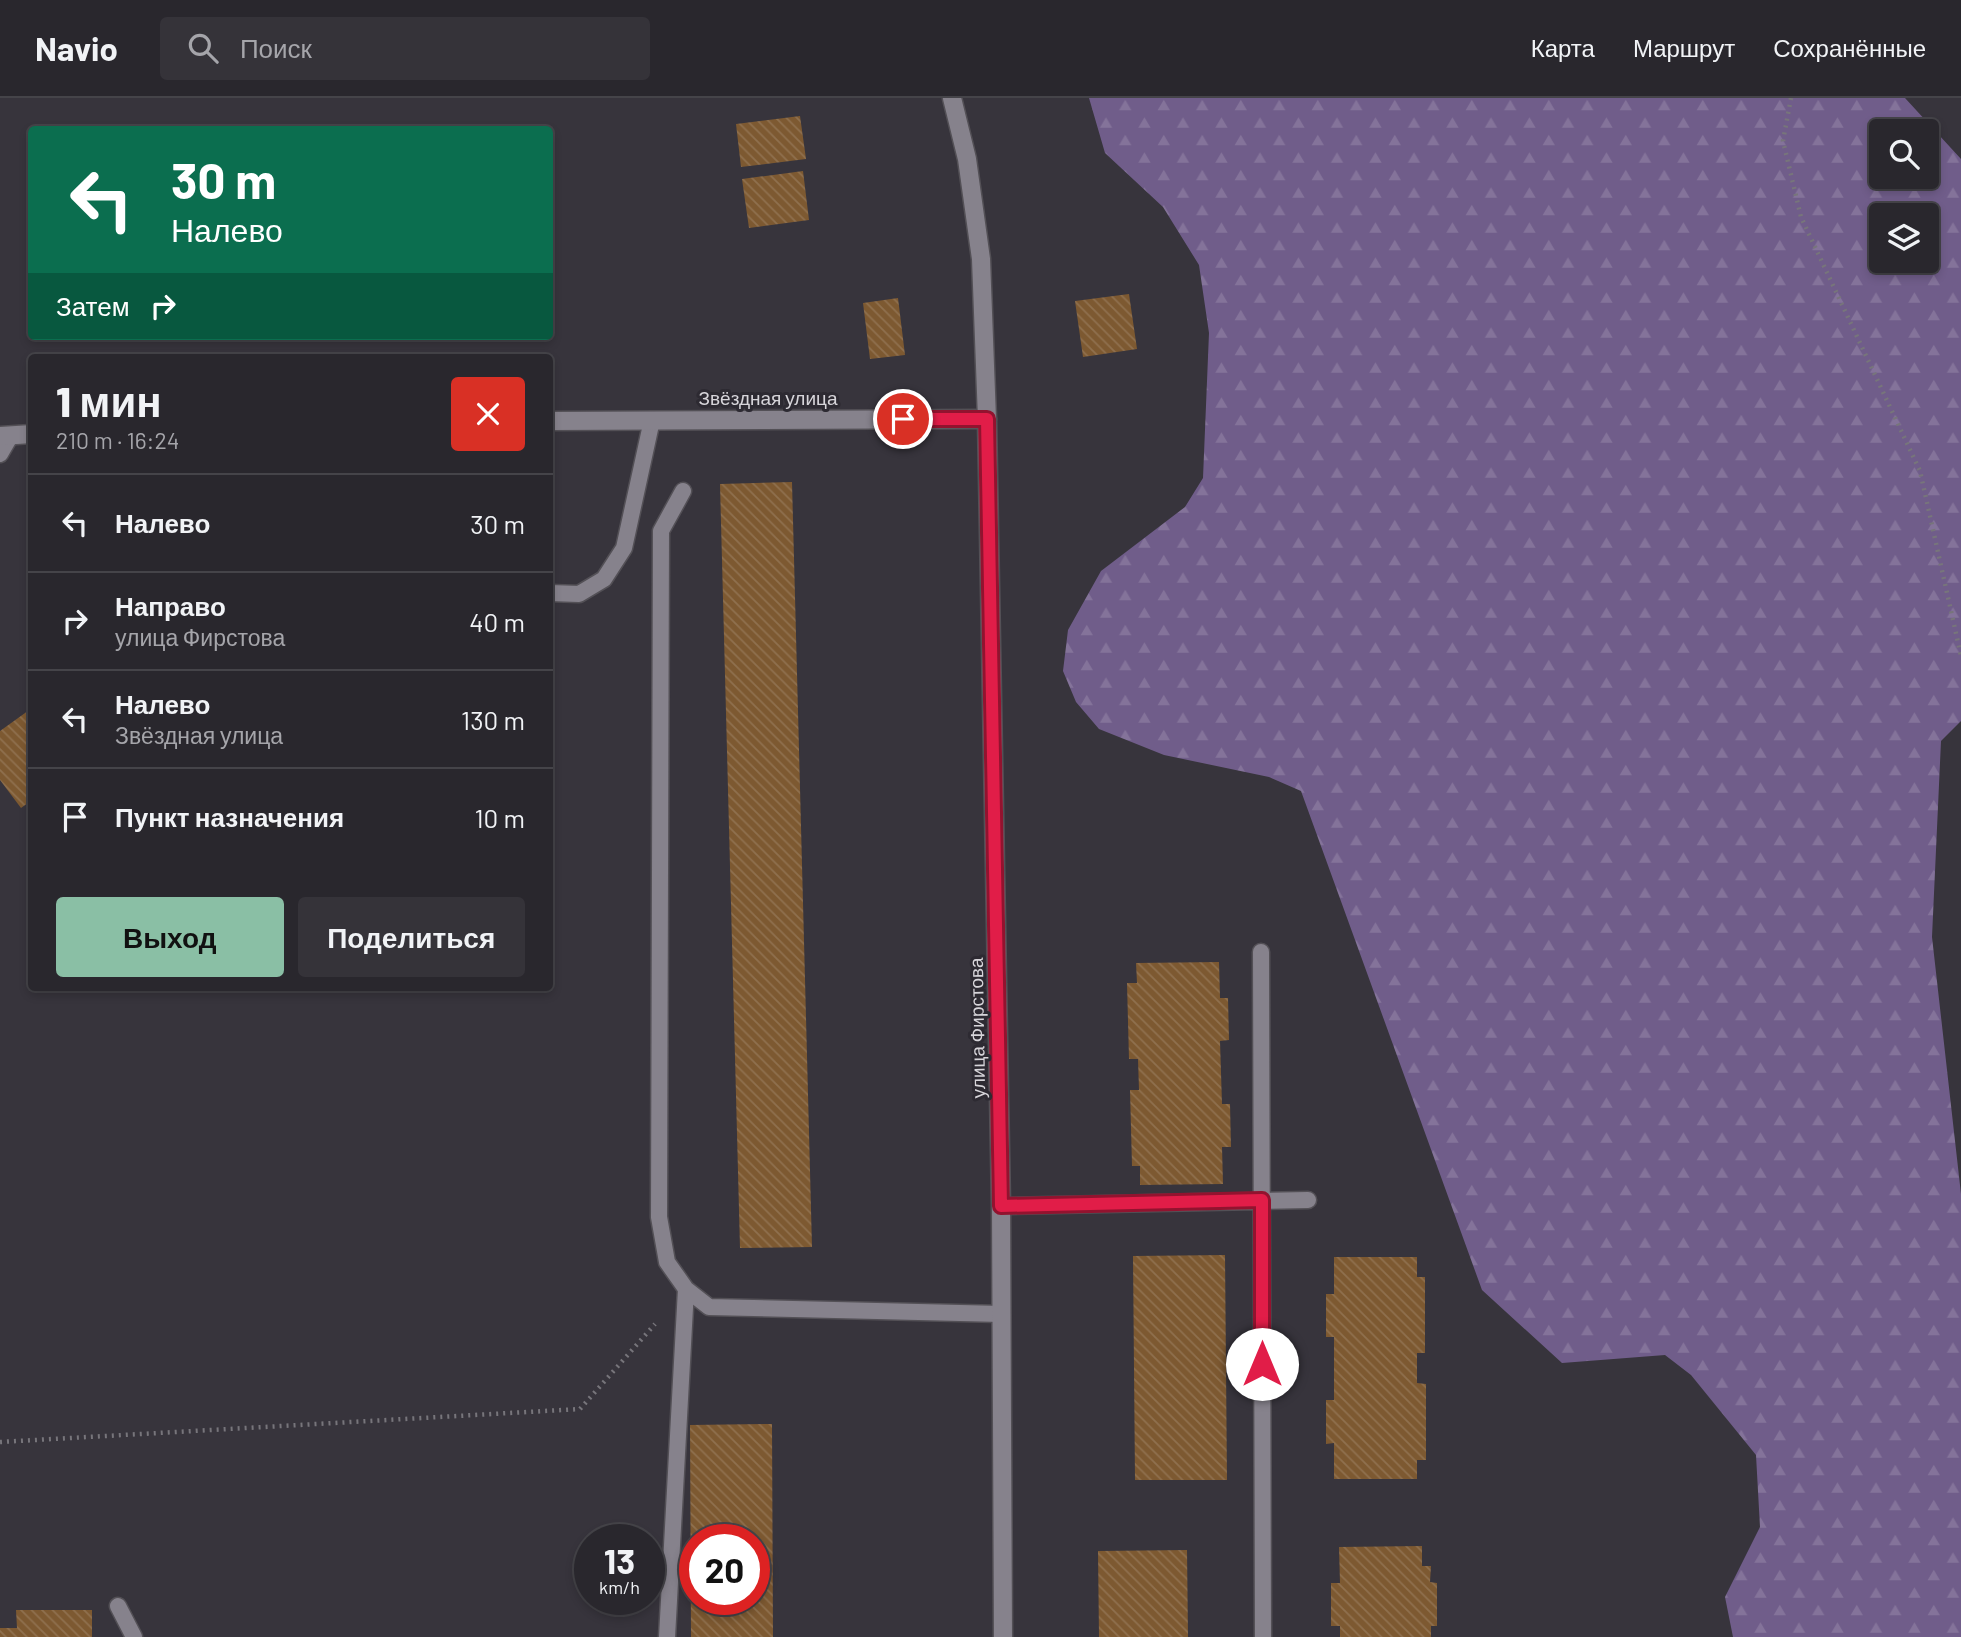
<!DOCTYPE html>
<html lang="ru">
<meta charset="utf-8">
<style>
body{margin:0;font-family:Barlow,sans-serif;background:#353339;color:#f1f3f6;height:100vh;display:flex;flex-direction:column;font-size:26px;white-space:nowrap}
*{box-sizing:border-box;margin:0}
p{font-size:23px;color:#a5a5aa}
.icon{flex:none;width:38px;height:38px;fill:none;stroke:currentColor;stroke-width:2;stroke-linecap:round;stroke-linejoin:round}
.map{position:relative;flex:1;overflow:hidden}
.sheet{position:absolute;left:28px;top:256px;width:525px;height:637px;display:flex;flex-direction:column;background:#29272d;border-radius:7px;box-shadow:0 4px 10px #0003,0 0 0 2px #454449}
.sheet>*{flex:none}
.hud{position:absolute;left:28px;top:28px;width:525px;height:214px;border-radius:7px;box-shadow:0 4px 10px #0003,0 0 0 2px #454449;background:#0b6e4f;color:#fff;overflow:hidden}
.buttons{position:absolute;left:1869px;top:21px;display:grid;gap:14px}
.buttons a{display:grid;place-items:center;width:70px;height:70px;border-radius:7px;background:#29272d;box-shadow:0 4px 10px #0003,0 0 0 2px #454449;font-size:35px}
.speed{position:absolute;left:574px;top:1426px;display:flex;gap:14px;font-size:35px;font-weight:700;text-align:center}
.speed>*{display:grid;place-content:center;width:91px;height:91px;border-radius:50%;background:#29272d;box-shadow:0 4px 10px #0003,0 0 0 2px #454449;line-height:1}
.speed small{font-size:18px;font-weight:400}
.speed .limit{border:10px solid #d22;background:#fff;color:#111}
.pin{position:absolute;display:grid;place-items:center;width:60px;height:60px;color:#fff;margin:-30px;border:4px solid #fff;border-radius:50%;box-shadow:0 2px 7px #0007}
.me{position:absolute;width:77px;margin:-38px;rotate:0deg;stroke-linejoin:round;filter:drop-shadow(0 0 5px #0008)}
.turn{display:flex;align-items:center;gap:24px;height:147px;padding:0 28px;font-size:32px}
.turn .icon{width:91px;height:91px;stroke-width:2.5}
.turn b{display:block;font-size:49px;line-height:60px}
.then{display:flex;align-items:center;height:66px;padding:0 28px;background:#0003;gap:14px;font-size:26px}
.round{display:grid;place-items:center;flex:none;width:74px;height:74px;border-radius:7px;background:#353339}
.overview{display:flex;align-items:center;justify-content:space-between;height:119px;padding:0 28px}
h1{font-size:42px;font-weight:800;line-height:52px}
.action{display:flex;gap:14px;margin-top:auto;padding:14px 28px}
.action a{flex:1;height:80px;border-radius:7px;background:#8abfa5;color:#111;font-size:28px;font-weight:800;line-height:80px;text-align:center}
.action a+a{background:#353339;color:#f1f3f6}
ul{padding:0;list-style:none}
li{display:flex;align-items:center;gap:21px;height:98px;padding:0 28px;border-top:2px solid #454449}
li div{flex:1}
li b{display:block;font-size:26px}
li em{font-style:normal}
header{display:flex;align-items:center;gap:42px;box-sizing:border-box;height:98px;padding:0 35px;background:#29272d;border-bottom:2px solid #454449}
header strong{font-size:33px}
nav{display:flex;gap:38px;margin-inline-start:auto;font-size:24px}
.search{width:490px;height:63px;background:#353339;display:flex;align-items:center;gap:18px;box-sizing:border-box;padding:0 24px;border-radius:7px;color:#a5a5aa;font-size:26px}
.map>svg:first-child{display:block}
.forest{fill:url(#forest-firs);fill-rule:evenodd}
.building{fill:url(#building-back-hatch);fill-rule:evenodd}
.lines{fill:none;stroke-linecap:round;stroke-linejoin:round}
.lane-casing{stroke:#535056;stroke-width:19}
.street-casing{stroke:#535056;stroke-width:21}
.secondary-casing{stroke:#535056;stroke-width:21}
.path{stroke:#77757b;stroke-width:4.5;stroke-dasharray:2 5;stroke-linecap:butt}
.lane{stroke:#86828c;stroke-width:16}
.street{stroke:#86828c;stroke-width:18}
.secondary{stroke:#86828c;stroke-width:18}
.route-casing{stroke:#92132f;stroke-width:18}
.route{stroke:#e11d48;stroke-width:12}
.labels{text-anchor:middle;stroke-width:6;stroke-linejoin:round;paint-order:stroke}
.street-label{font-size:19px;fill:#d7d5da;stroke:#2d2a32}
</style>
<header>
<strong>Navio</strong>
<div class="search"><svg class="icon" aria-label="search" viewBox="0 0 24 24"><circle cx="10" cy="10" r="6"/><path d="M15 15l6 6"/></svg>Поиск</div>
<nav><a>Карта</a><a>Маршрут</a><a>Сохранённые</a></nav>
</header>
<div class="map">
<svg width="1961" height="1539" viewBox="0 0 1961 1539">
<defs>
<pattern id="forest-firs" width="22" height="20" patternUnits="userSpaceOnUse" patternTransform="scale(1.75)"><rect width="22" height="20" fill="#705d8a"/><path d="M5 1l3.5 6h-7zM16 11l3.5 6h-7z" fill="#84739a"/></pattern>
<pattern id="building-back-hatch" width="6" height="6" patternUnits="userSpaceOnUse" patternTransform="scale(1.75)"><rect width="6" height="6" fill="#7d5931"/><path d="M-1 5l2 2M0 0l6 6M5-1l2 2" fill="none" stroke="#8f704e"/></pattern>
</defs>
<rect width="100%" height="100%" fill="#37343c"/>
<path class="forest" d="M1089 0H1905L1961 61V623L1941 643 1932 839 1961 1096V1539H1733L1725 1499 1760 1429 1756 1357 1691 1277 1665 1257 1562 1265 1482 1192 1301 693 1269 679 1164 657 1099 631 1076 604 1063 573 1068 532 1101 473 1185 409 1203 380 1209 235 1199 167 1163 109 1105 55ZM1881 33H1927V79H1881ZM1881 117H1927V163H1881Z"/>
<path class="building" d="M800 18 806 61 741 69 736 26Z
M803 73 809 122 749 130 742 81Z
M1129 196 1137 251 1083 259 1075 203Z
M898 200 905 257 870 261 863 205Z
M792 384 812 1149 740 1150 720 386Z
M32 610V702L21 710 0 682V633Z
M1219 864 1220 900H1228L1229 942 1220 943 1222 1006H1230L1231 1049H1222L1223 1086 1140 1087V1068H1132L1130 992H1139L1138 961H1129L1127 885H1137L1136 865Z
M1225 1157 1227 1382H1135L1133 1158Z
M1334 1159H1417V1179H1425V1255H1417V1285L1426 1286V1362H1417V1381H1334V1345L1326 1346V1302H1334V1239H1326V1196H1334Z
M772 1326 773 1539H691L690 1327ZM695 1442H754V1502H695Z
M1422 1448V1468H1431L1430 1484 1437 1485V1528H1431V1539H1340V1528H1331V1485H1340L1339 1449Z
M1187 1452 1188 1539H1099L1098 1453Z
M16 1512H92V1539H0V1530H17Z"/>
<g class="lines">
<g class="lane-casing">
<path id="lane" d="M0 356 11 337
M683 393 661 433 659 1119 667 1164 686 1191 709 1209 1002 1216
M550 495 579 496 604 481 624 450 652 322
M1261 854 1263 1539
M1001 1108 1308 1102
M118 1508 134 1539
M667 1539 686 1191"/>
</g>
<g class="street-casing">
<path id="street" d="M550 323 987 321
M0 338 32 336"/>
</g>
<g class="secondary-casing">
<path id="secondary" d="M952 0 967 61 981 161 987 321 1001 1108 1003 1539"/>
</g>
<path class="path" d="M1791 0 1783 43 1801 119 1920 373 1961 558
M0 1344 580 1311 655 1226"/>
<use href="#lane" class="lane"/>
<use href="#street" class="street"/>
<use href="#secondary" class="secondary"/>
</g>
<g class="lines">
<g class="route-casing">
<path id="route" d="M903 321H987L1001 1108 1262 1102V1266"/>
</g>
<use href="#route" class="route"/>
</g>
<g class="labels">
<g class="street-label">
<text x="768" y="307">Звёздная улица</text>
<text transform="translate(977 930) rotate(-91)" y="7">улица Фирстова</text>
</g>
</g>
</svg>
<div class="buttons">
<a><svg class="icon" aria-label="search" viewBox="0 0 24 24"><circle cx="10" cy="10" r="6"/><path d="M15 15l6 6"/></svg></a>
<a><svg class="icon" aria-label="layers" viewBox="0 0 24 24"><path d="M12 4l9 5-9 5-9-5zM3 14l9 5 9-5"/></svg></a>
</div>
<div class="speed"><div>13<small>km/h</small></div><div class="limit">20</div></div>
<div class="pin" style="left:903px;top:321px;background:#d93025"><svg class="icon" aria-label="arrive" viewBox="0 0 24 24"><path d="M6 21V4h12l-3 4 3 4H6"/></svg></div>
<svg class="me" style="left:1262px;top:1266px" viewBox="-20 -20 40 40"><circle r="19" fill="#fff"/><path d="M0-13L10 11 0 6-10 11z" fill="#e11d48"/></svg>
<div class="hud">
<div class="turn"><svg class="icon" aria-label="left" viewBox="0 0 24 24"><path d="M17 20v-9H6M10 6l-5 5 5 5"/></svg><div><b>30 m</b>Налево</div></div>
<div class="then">Затем<svg class="icon" aria-label="right" viewBox="0 0 24 24"><path d="M7 20v-9h11M14 6l5 5-5 5"/></svg></div>
</div>
<section class="sheet">
<div class="overview"><div><h1>1 мин</h1><p>210 m · 16:24</p></div><a class="round" style="background:#d93025;color:#fff"><svg class="icon" aria-label="close" viewBox="0 0 24 24"><path d="M6 6l12 12M18 6L6 18"/></svg></a></div>
<ul>
<li><svg class="icon" aria-label="left" viewBox="0 0 24 24"><path d="M17 20v-9H6M10 6l-5 5 5 5"/></svg><div><b>Налево</b></div><em>30 m</em></li>
<li><svg class="icon" aria-label="right" viewBox="0 0 24 24"><path d="M7 20v-9h11M14 6l5 5-5 5"/></svg><div><b>Направо</b><p>улица Фирстова</p></div><em>40 m</em></li>
<li><svg class="icon" aria-label="left" viewBox="0 0 24 24"><path d="M17 20v-9H6M10 6l-5 5 5 5"/></svg><div><b>Налево</b><p>Звёздная улица</p></div><em>130 m</em></li>
<li><svg class="icon" aria-label="arrive" viewBox="0 0 24 24"><path d="M6 21V4h12l-3 4 3 4H6"/></svg><div><b>Пункт назначения</b></div><em>10 m</em></li>
</ul>
<div class="action"><a>Выход</a><a>Поделиться</a></div>
</section>
</div>
